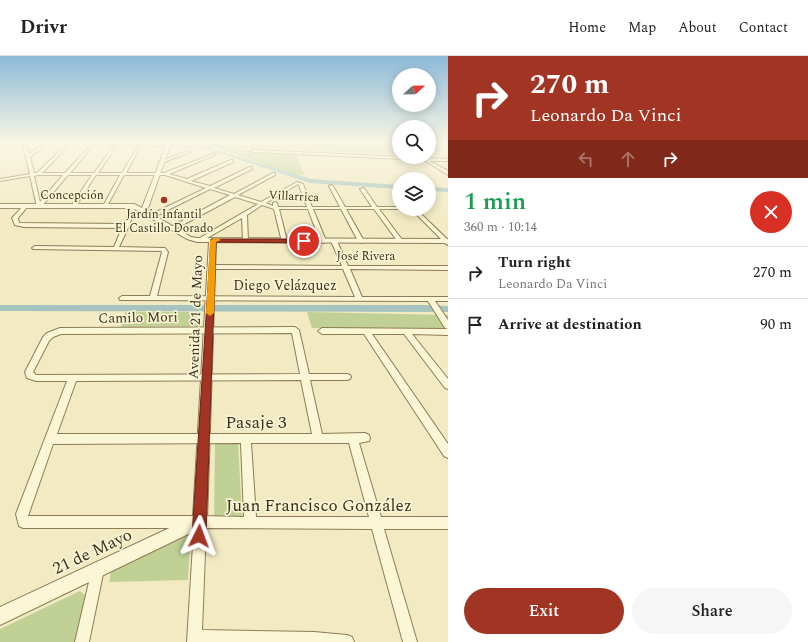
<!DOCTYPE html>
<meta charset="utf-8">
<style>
body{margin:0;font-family:Spectral,serif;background:#f6f6f6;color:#222;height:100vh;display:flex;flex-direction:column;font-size:15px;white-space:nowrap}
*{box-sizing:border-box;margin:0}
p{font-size:13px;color:#767676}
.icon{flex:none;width:22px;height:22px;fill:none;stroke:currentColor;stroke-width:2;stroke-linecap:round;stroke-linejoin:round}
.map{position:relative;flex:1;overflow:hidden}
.drawer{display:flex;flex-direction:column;background:#fff;width:360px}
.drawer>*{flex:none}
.top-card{background:#a13422;color:#fff;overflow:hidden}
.needle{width:26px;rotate:68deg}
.fabs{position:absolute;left:392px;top:12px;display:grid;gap:8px}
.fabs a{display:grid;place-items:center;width:44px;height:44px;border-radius:50%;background:#fff;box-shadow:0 2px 10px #0003;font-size:20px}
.pin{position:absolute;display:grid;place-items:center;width:34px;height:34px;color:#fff;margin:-17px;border:2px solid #fff;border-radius:50%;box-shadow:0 1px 4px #0007}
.me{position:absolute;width:44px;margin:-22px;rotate:3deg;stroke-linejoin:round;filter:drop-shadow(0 0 3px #0008)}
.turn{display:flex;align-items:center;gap:14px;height:84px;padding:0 16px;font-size:18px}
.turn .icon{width:52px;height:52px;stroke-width:2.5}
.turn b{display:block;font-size:28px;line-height:34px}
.lanes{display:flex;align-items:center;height:38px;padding:0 16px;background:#0003;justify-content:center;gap:20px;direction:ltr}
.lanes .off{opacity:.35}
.round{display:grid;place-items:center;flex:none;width:42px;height:42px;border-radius:21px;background:#f6f6f6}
.head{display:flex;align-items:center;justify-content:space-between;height:68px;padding:0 16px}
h1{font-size:24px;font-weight:600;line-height:30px;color:#1e9e55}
.cta{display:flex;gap:8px;margin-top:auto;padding:8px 16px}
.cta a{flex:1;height:46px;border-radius:24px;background:#a13422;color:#fff;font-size:16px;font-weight:600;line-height:46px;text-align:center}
.cta a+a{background:#f6f6f6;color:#222}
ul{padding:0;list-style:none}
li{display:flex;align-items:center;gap:12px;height:52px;padding:0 16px;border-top:1px solid #e0e0e0}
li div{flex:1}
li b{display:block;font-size:15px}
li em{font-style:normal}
header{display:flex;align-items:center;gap:24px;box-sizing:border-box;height:56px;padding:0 20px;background:#fff;border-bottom:1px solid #e0e0e0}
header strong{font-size:19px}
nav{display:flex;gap:22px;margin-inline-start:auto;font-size:14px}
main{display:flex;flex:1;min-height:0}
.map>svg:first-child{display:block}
.green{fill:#c1d195}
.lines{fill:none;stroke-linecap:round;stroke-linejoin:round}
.canal{fill:#a5c4bf;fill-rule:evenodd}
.minor-casing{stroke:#8d7c57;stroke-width:2}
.tertiary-casing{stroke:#8d7c57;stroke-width:2}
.minor{fill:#fbf6d6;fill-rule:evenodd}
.tertiary{fill:#fbf6d6;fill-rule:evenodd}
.route{fill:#a13422;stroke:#692216}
.slow{fill:#f59e0b}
.poi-dot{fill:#a13422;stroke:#f8f3d2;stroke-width:1.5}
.labels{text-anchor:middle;stroke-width:3.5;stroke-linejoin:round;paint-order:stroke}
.far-street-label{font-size:12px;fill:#3c301d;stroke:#f8f3d2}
.far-poi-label{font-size:12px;fill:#3c301d;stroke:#f8f3d2}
.street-label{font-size:14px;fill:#3c301d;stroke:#f8f3d2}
.near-street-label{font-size:17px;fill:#3c301d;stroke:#f8f3d2}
</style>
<header>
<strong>Drivr</strong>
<nav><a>Home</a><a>Map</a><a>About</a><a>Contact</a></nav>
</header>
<main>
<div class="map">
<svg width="448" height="586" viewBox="0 0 448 586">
<rect width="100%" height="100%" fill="#f2eac2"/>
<path class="green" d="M170 87H245L247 95 295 97 304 119 289 117 215 91 169 89Z
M251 87H381L399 96V98L252 92Z
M125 256H201V270L121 271Z
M307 256 448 259V273L312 272Z
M215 385H238L242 461 214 463Z
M191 472 188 524 109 526 112 511Z
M80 535 87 541 76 586H0V573Z"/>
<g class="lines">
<path class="canal" d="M19 87 207 91 311 123 399 129V133L310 127 207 93Z
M429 131 448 132V136L429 135Z
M0 249H423L448 250V256L0 255Z"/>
<g class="minor-casing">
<path id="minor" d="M78 87H146L170 89 168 90Z
M247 87H251V95L248 94Z
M25 88 27 89 29 98 40 90 43 91 30 101 34 117H37L65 90 66 92 42 117H65L89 91 90 93 70 117H94L113 91 115 92 98 117H122L137 92 139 93 126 117H164L215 97V99L169 118 187 123 231 104H233V106L191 125 210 130 250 111H252V113L214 132 234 138 273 117H275V119L238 139 261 146 297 126 303 128 312 151H340L329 130 331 129 333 130 345 151H372L360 133 364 132 377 151H399V153H401H379L403 185 398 186 374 153H346L364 185 361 187 358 185 341 153H313L326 185 323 187 320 185 308 153H279L287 185 282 186 274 153 262 149 247 159 248 186 243 185 242 162 202 185H198V183L258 148 235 141 175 173H171V171L230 139 210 133 154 161H150V159L206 132 165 119H124L107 150 105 151 103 150 120 119H96L75 151H73L71 150 92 119H68L41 151H37L30 120 0 125V123L30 118 23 89ZM38 119H63L40 146 34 120ZM298 128 299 129 307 151H278L277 147 275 146 273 147V150L266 147Z
M187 95 190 96 162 107 159 106Z
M394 133H398L399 139 394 135Z
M24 149 28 150 18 162 19 167 124 168 132 150 136 149 129 170 119 191 165 192 168 196 157 240 355 241 343 213H212L209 211 212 209 342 210 331 185 334 183 337 185 348 210H448V214L350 213 362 241H448V245H435L448 264V273L445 272 428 245 120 244 119 242 122 240H150L162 196 161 195 33 193 32 192 35 190 114 191 122 172 24 171 15 169 12 162Z
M411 153H416L448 184V189L446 188Z
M295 271 299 274 309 318H347L350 319 351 321 350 323 347 324H310L322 378 365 377 369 379 370 382 369 385 359 387 381 461H448V473H384L417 586H403L372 473 206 472 202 574 314 576 347 579 352 581 354 586H187L194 472H23L19 470 16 458 67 325H36L27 322 25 316 43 281 47 277 60 272ZM292 277 300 318 36 319 33 316 49 285 53 281 61 278ZM301 324 312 378H57L76 325ZM241 387 244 461 203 460 200 459 197 460H28L53 388ZM251 387H349L369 461H256Z
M322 272 448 273V279L412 278 448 323V333L445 332 404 278H372L448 388V402L444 400 364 278H322L318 275Z
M98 507 103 508 104 513 89 586H75L92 513 93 508Z"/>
</g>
<g class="tertiary-casing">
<path id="tertiary" d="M167 87H171L147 155 191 181 197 182 448 183V187L216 186 207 465 205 470 0 569V551L193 461 209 186H197L187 183 133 152H0V148H134L142 152Z
M211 87H218L254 94 448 103V105H430L448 115V119L424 104 254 96Z
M386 87H391L399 90V93Z"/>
</g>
<use href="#minor" class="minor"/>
<use href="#tertiary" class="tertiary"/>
</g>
<linearGradient id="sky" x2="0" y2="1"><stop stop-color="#8dbad8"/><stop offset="0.51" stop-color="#f9f6e4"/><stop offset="1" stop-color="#f9f6e4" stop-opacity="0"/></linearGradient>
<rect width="448" height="169" fill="url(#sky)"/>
<path class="route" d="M211 183H304L307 185 304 187 216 186 206 480 204 485 199 487 195 485 192 480Z"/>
<path class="slow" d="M217 182 221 184 216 186 214 257 210 260 206 257 210 184Z"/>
<circle class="poi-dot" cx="164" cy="144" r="4"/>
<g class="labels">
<g class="far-street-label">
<text x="72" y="143">Concepción</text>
<text transform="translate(294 140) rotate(3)" y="4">Villarrica</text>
<text x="366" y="204">José Rivera</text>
</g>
<g class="far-poi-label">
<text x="164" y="162">Jardín Infantil<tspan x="164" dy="14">El Castillo Dorado</tspan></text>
</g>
<g class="street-label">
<text x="285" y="234">Diego Velázquez</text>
<text transform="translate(138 261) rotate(-1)" y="5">Camilo Mori</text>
<text transform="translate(195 261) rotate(-88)" y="5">Avenida 21 de Mayo</text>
</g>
<g class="near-street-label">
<text x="256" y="372">Pasaje 3</text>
<text x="319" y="455">Juan Francisco González</text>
<text transform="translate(92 495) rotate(-25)" y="6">21 de Mayo</text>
</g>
</g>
</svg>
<div class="fabs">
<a><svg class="needle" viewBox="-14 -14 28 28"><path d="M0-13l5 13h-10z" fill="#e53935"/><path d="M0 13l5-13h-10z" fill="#767676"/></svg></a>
<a><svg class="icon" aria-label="search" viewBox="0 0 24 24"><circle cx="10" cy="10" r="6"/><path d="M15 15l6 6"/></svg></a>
<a><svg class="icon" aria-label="layers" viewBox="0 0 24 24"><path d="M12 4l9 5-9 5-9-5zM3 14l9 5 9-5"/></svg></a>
</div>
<div class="pin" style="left:304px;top:185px;background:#d93025"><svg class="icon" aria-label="arrive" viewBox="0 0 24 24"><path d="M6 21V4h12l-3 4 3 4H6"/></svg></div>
<svg class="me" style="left:199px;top:480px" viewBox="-20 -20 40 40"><path d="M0-17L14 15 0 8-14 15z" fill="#a13422" stroke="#fff" stroke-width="4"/></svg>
</div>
<section class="drawer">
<div class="top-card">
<div class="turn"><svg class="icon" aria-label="right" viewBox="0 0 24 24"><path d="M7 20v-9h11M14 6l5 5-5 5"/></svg><div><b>270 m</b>Leonardo Da Vinci</div></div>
<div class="lanes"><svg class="icon off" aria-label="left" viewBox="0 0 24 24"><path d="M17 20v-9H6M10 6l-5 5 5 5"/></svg><svg class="icon off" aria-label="ahead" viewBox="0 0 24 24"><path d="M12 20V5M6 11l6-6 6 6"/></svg><svg class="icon" aria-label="right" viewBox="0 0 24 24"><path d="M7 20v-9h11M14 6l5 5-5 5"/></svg></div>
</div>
<div class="head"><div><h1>1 min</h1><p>360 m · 10:14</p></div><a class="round" style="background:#d93025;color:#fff"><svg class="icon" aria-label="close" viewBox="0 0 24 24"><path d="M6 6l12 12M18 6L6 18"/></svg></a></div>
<ul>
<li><svg class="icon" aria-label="right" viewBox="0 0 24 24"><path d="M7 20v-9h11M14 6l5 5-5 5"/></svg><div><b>Turn right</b><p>Leonardo Da Vinci</p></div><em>270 m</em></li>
<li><svg class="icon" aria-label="arrive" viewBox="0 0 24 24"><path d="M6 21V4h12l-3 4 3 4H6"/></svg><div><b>Arrive at destination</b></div><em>90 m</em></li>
</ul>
<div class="cta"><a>Exit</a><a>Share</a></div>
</section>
</main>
